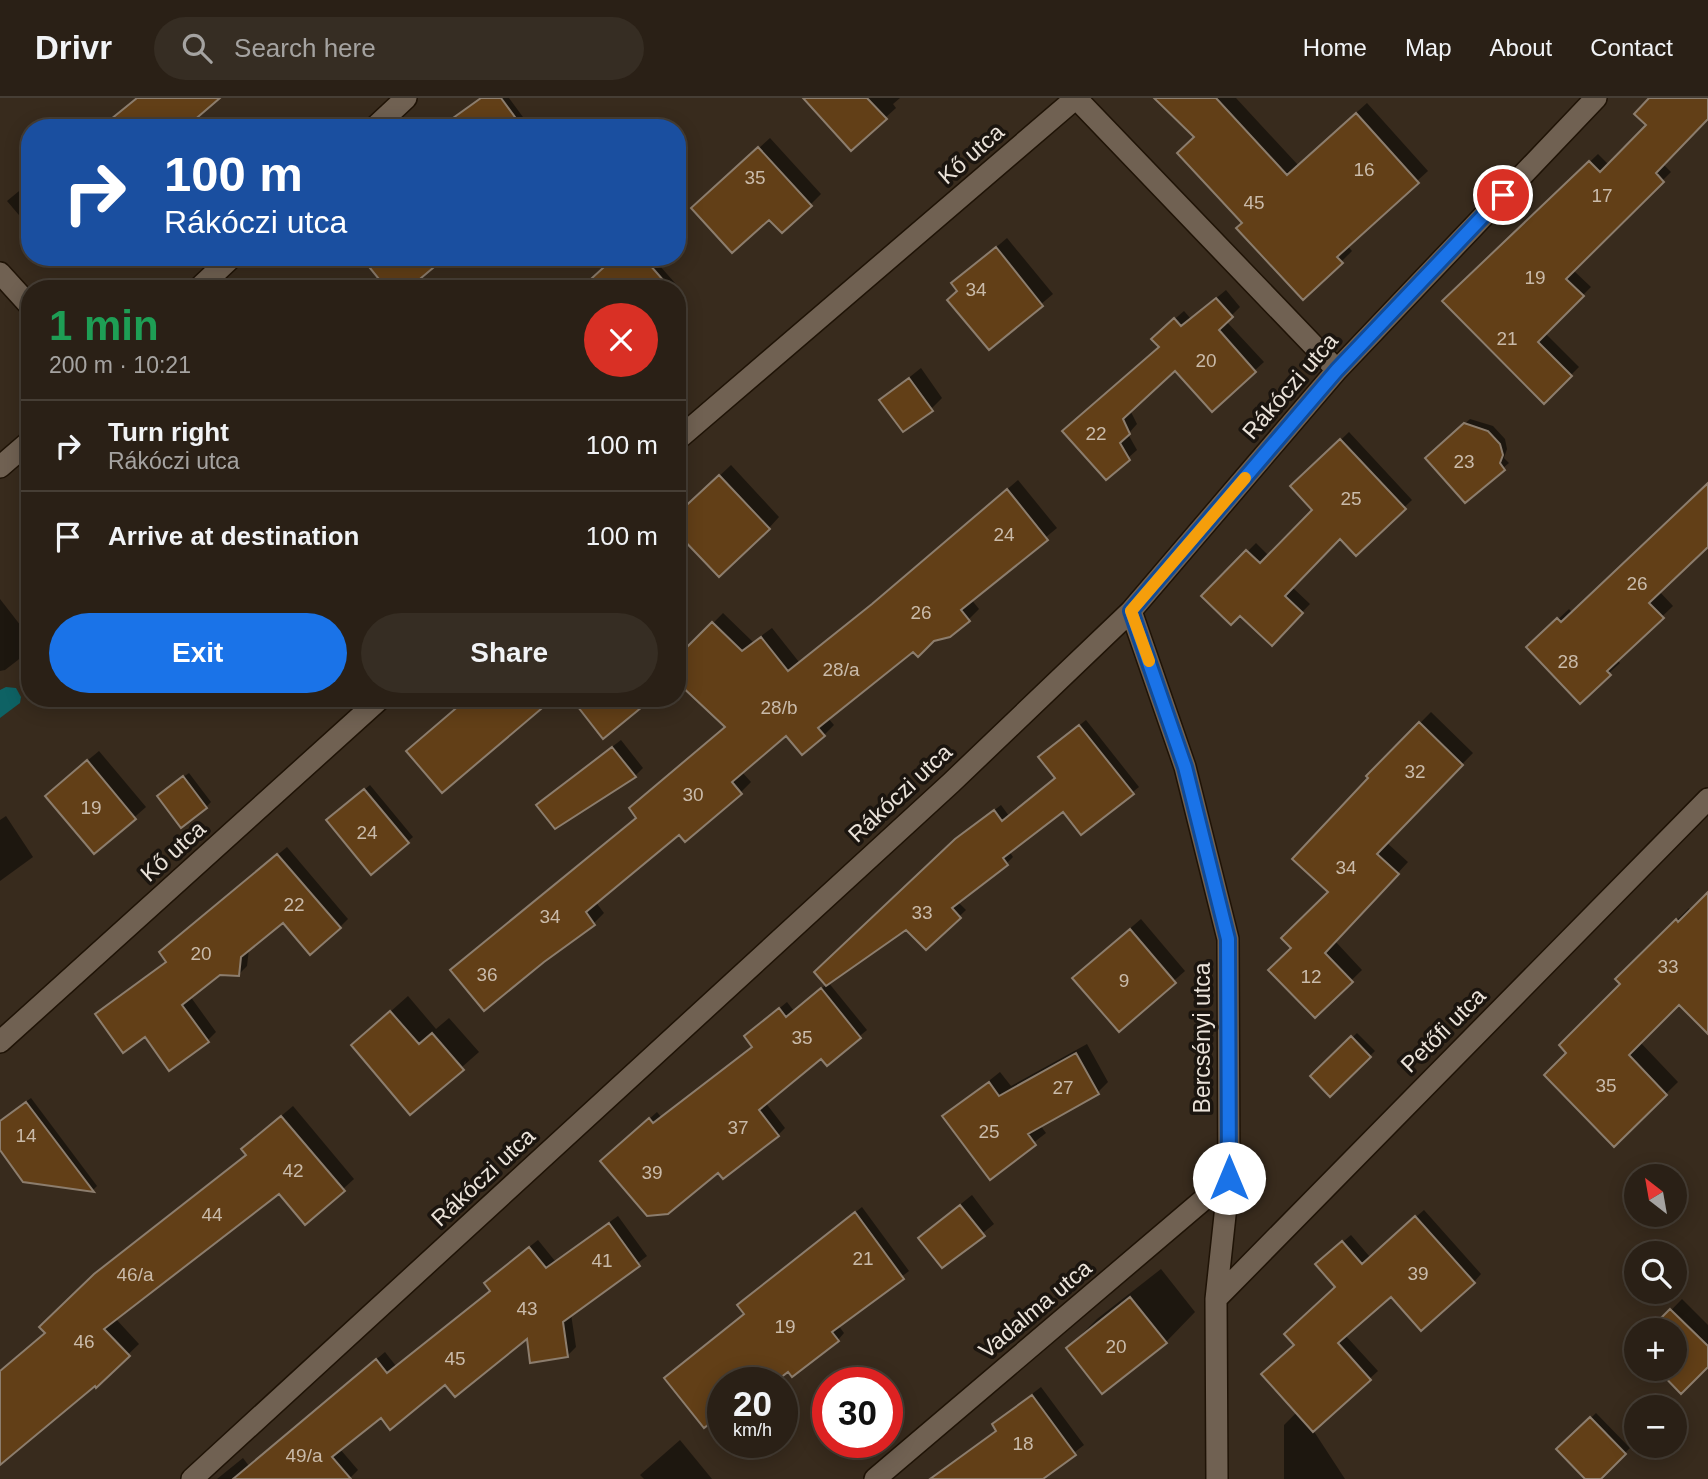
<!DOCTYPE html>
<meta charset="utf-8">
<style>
body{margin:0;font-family:Helvetica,sans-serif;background:#362d23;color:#f1f3f6;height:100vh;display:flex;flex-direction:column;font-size:26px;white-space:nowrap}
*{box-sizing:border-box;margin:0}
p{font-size:23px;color:#a5a3a1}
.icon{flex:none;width:38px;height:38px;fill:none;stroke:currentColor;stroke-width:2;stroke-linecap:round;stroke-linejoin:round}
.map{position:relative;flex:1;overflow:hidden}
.panel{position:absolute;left:21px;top:182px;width:665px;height:427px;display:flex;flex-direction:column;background:#2a2016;border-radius:28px;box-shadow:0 4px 18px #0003,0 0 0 2px #463e35}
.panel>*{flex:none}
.top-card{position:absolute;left:21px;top:21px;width:665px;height:147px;border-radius:28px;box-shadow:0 4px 18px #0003,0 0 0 2px #463e35;background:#1a4fa0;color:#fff;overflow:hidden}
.needle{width:46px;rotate:329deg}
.buttons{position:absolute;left:1624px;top:1066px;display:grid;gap:14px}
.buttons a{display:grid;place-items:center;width:63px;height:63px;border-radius:50%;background:#2a2016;box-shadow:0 4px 18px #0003,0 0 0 2px #463e35;font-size:35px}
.speed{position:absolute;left:707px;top:1269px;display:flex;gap:14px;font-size:35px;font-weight:700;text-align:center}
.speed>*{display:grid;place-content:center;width:91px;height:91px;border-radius:50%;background:#2a2016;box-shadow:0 4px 18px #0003,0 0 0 2px #463e35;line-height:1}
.speed small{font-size:18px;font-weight:400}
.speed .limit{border:10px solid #d22;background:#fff;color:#111}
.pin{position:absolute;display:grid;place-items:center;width:60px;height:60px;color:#fff;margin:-30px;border:4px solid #fff;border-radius:50%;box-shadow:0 2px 7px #0007}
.me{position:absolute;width:77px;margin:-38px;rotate:0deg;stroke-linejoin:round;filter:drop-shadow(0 0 5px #0008)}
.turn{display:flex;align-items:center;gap:24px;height:147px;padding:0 28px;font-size:32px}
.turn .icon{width:91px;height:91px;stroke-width:2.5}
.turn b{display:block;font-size:49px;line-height:60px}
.round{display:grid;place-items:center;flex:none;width:74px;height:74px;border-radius:37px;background:#362d23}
.summary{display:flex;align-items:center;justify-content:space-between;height:119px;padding:0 28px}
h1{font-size:42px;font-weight:700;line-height:52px;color:#1e9e55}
.primary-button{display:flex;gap:14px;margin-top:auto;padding:14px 28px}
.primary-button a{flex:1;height:80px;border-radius:42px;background:#1a73e8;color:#fff;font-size:28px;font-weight:700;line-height:80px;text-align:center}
.primary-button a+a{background:#362d23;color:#f1f3f6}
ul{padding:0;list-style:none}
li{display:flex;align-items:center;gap:21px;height:91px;padding:0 28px;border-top:2px solid #463e35}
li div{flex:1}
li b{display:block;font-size:26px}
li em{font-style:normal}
header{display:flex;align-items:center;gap:42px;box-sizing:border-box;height:98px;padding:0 35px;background:#2a2016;border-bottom:2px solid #463e35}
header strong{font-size:33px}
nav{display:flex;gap:38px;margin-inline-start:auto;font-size:24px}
.search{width:490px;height:63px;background:#362d23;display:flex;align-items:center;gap:18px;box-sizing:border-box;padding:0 24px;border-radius:38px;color:#a5a3a1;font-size:26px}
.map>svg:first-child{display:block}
.water{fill:#0e6264}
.shadow{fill:#0007}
.building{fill:#623f17;stroke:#8c7d6d;stroke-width:2}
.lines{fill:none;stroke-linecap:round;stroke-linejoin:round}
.minor-casing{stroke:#1f1306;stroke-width:24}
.minor{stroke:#706152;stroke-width:21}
.route-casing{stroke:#114b97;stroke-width:18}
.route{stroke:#1a73e8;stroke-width:12}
.slow{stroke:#f59e0b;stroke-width:12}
.labels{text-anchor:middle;stroke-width:7;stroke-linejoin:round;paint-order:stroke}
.number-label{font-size:19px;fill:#c9baa9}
.street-label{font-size:23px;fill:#ebe3da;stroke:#1b150f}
</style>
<header>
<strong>Drivr</strong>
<div class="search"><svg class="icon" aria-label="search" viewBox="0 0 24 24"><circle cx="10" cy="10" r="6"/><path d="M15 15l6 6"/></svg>Search here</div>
<nav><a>Home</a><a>Map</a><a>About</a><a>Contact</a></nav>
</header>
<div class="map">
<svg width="1708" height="1381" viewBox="0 0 1708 1381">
<rect width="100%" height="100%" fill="#382b1d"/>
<path class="water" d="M6 589 16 590 21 599 20 605 0 620V592Z"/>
<path class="shadow" d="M481 0H509L531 30H475Z
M805 0H900L893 6 896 10 885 20Z
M1157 0H1236L1298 67 1367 5 1428 73 1347 147 1352 153 1341 164 1244 125 1196 38Z
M1652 0H1708V19L1663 66 1671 74 1573 172 1591 189 1545 235 1579 269 1544 304 1445 203 1598 56 1609 67 1649 27Z
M770 40 821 96 810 107 769 119 704 100Z
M30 84V130L7 103Z
M1007 140 1053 196 989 250 959 192 953 186Z
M617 159H652L682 193 677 198V191H582Z
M1226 192 1240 209 1226 223 1264 264 1212 311 1175 270 1130 312 1137 326 1128 336 1137 352 1128 360 1064 333 1161 248 1162 232 1184 213 1191 221Z
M921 270 942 300 931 311 881 302Z
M1470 321 1493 328 1505 341 1507 351 1504 360 1509 365 1465 402 1427 360Z
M1349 334 1412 402 1356 455 1340 439 1292 489 1310 506 1272 545 1240 516 1203 498 1256 445 1269 458 1315 412 1293 388Z
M731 367 779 419 769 430 677 418Z
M1018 382 1057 430 971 501 979 511 969 521 950 538 934 541 914 551 828 620 834 627 824 637 786 635 741 673 751 684 741 694 679 734 595 803 604 815 594 825 543 863 463 862 637 719 727 628 677 562 723 515 753 544 772 530 799 564 884 497Z
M1708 387V446L1659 493 1673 508 1617 562 1620 565 1609 575 1529 549 1569 511 1573 515Z
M0 501 28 537 29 546 26 554 18 562 5 572 0 573Z
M1431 614 1473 655 1386 744 1408 764 1335 843 1362 872 1315 918 1293 850 1330 794 1370 680 1368 678Z
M1086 622 1139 689 1082 734 1064 711 1009 753 1013 759 1007 765 958 804 966 812 926 850 906 829 828 884 867 932 827 965 821 959 765 1004 785 1030 778 1037 723 1079 718 1072 667 1115 648 1116 602 1063 657 1014 661 1019 754 948 746 938 787 904 794 913 827 886 817 874 964 735 1001 707 1009 718 1056 680 1040 659Z
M621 642 643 670 635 678 547 699Z
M99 653 146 709 95 754 58 687Z
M189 675 211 704 206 709 164 693Z
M370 687 413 739 371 774 333 718Z
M6 718 33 759 0 783V722Z
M287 749 348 821 340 829 311 854 283 823 249 851 247 868 238 877 219 875 190 898 216 934 208 942 145 937 97 916 167 862 169 846Z
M1708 797V932L1679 905 1640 944 1678 984 1614 1047 1569 955 1623 886 1617 881 1689 810 1692 813Z
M1141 821 1185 873 1119 931 1085 869Z
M408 898 436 931 449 920 479 954 411 1014 353 947Z
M1357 935 1375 953 1330 997 1312 978Z
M1087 946 1108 984 1097 995 1040 1027 1046 1035 990 1079 945 1018 1000 974 1011 988Z
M31 1000 97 1088 93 1092 24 1083 0 1049V1023Z
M293 1008 354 1081 343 1091 280 1094 115 1220 139 1246 96 1287 0 1351V1274L46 1235 41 1229 107 1165 247 1056 254 1041Z
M972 1097 994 1126 942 1168 931 1130Z
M862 1109 909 1173 838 1227 844 1235 838 1242 789 1271 771 1274 758 1284H723L704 1327 746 1215V1201Z
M1424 1112 1481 1176 1474 1184 1391 1196 1345 1237 1378 1273 1313 1332 1345 1381H1284V1327L1297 1314 1296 1247 1337 1188 1325 1159 1351 1137 1370 1159Z
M618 1118 647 1158 571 1216 576 1249 567 1258 528 1238 381 1318 340 1351 358 1372 349 1381H217L243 1360 249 1368 385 1254 396 1268 492 1192 494 1177 538 1142 555 1163Z
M1161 1171 1195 1214 1166 1244 1103 1294 1068 1250 1097 1221Z
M1682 1201 1708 1227V1267L1675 1270V1232H1652Z
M1041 1289 1084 1347 1040 1381H951L948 1370 997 1331 994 1327 1003 1318Z
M1596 1315 1630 1350 1598 1381H1588L1559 1351Z
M680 1342 712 1381H644L640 1377Z"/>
<path class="building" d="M137 0H220L185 30H100Z
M481 0H501L523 30H439Z
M803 0H867L887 21 851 53Z
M1154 0H1216L1287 77 1356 15 1419 85 1337 159 1343 165 1303 202 1236 130 1242 125 1177 55 1194 39Z
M1649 0H1708V21L1656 75 1664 84 1566 181 1584 198 1538 244 1572 278 1544 306 1442 203 1589 63 1600 74 1646 27 1634 16Z
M758 49 812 108 782 135 769 122 732 155 691 110Z
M996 149 1043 208 989 252 947 202 957 193 951 185Z
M361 159H446L408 191H387Z
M615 159H643L671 191H580Z
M1216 200 1233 219 1219 232 1256 274 1212 314 1175 273 1123 321 1130 336 1120 345 1130 362 1106 382 1062 333 1159 249 1151 241 1174 220 1181 228Z
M909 280 933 313 903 334 879 302Z
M1464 325 1488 333 1500 346 1503 357 1500 365 1505 372 1465 405 1425 360Z
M1340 341 1406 411 1356 458 1340 441 1285 498 1303 515 1272 548 1240 518 1231 527 1201 498 1246 452 1260 465 1312 412 1290 388Z
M719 377 770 431 719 479 677 435V416Z
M1708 385V449L1649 505 1664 520 1607 573 1611 577 1580 606 1526 549 1557 520 1561 524Z
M1007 391 1048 442 961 512 970 523 950 539 934 543 918 559 913 554 818 630 825 638 802 657 786 638 732 684 742 696 685 744 679 737 586 814 595 827 544 864 484 913 450 872 636 720 629 710 725 629 677 584V559L712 524 742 553 761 539 788 573 872 506Z
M468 600H554L442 695 406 653Z
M571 600H653L603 641Z
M1419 624 1463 667 1377 756 1399 776 1325 855 1353 884 1315 920 1268 872 1291 850 1281 840 1328 794 1292 761 1368 680 1366 678Z
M1079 627 1134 696 1081 737 1063 714 1003 760 1008 767 952 810 961 820 926 852 906 832 826 888 814 874 955 741 994 712 1002 723 1055 680 1038 659Z
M612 649 636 679 555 731 536 707Z
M87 662 136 721 94 756 45 698Z
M183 678 207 710 181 730 157 698Z
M364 691 409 745 371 777 326 722Z
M277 756 341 830 310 857 283 825 241 859 239 878 220 877 182 907 209 944 169 973 145 939 123 955 95 916 166 864 159 854Z
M1708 794V936L1679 907 1629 957 1667 997 1614 1049 1544 977 1566 955 1559 947 1620 886 1615 881 1676 821 1678 824Z
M1130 831 1176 885 1119 934 1072 880Z
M821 890 861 940 827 968 821 961 759 1012 779 1038 723 1081 718 1075 668 1116 647 1118 600 1063 649 1020 653 1025 752 949 744 938 779 910 786 919Z
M390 913 419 946 432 935 464 972 410 1017 351 947Z
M1351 938 1371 959 1330 999 1310 978Z
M1076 955 1099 996 1028 1036 1036 1047 990 1082 942 1018 989 984 999 998Z
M26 1004 94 1094 23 1084 0 1052V1023Z
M281 1018 345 1093 305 1127 279 1096 104 1231 130 1258 96 1290 95 1288 0 1367V1273L45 1235 39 1229 94 1176 246 1057 241 1051Z
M960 1107 985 1138 942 1170 918 1140Z
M855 1114 904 1181 832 1234 839 1243 792 1279 788 1274 775 1284H723V1315L704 1330 664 1280 744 1216 737 1207Z
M1415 1118 1475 1185 1421 1233 1391 1199 1338 1245 1371 1282 1313 1334 1261 1276 1294 1247 1284 1236 1335 1189 1315 1166 1342 1143 1362 1166Z
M609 1125 640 1168 563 1224 568 1259 530 1265 527 1241 455 1299 445 1287 390 1332 381 1320 332 1359 351 1381H233L376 1261 387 1275 490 1193 484 1185 529 1149 546 1170Z
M1130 1199 1167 1245 1102 1296 1066 1250Z
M1670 1211 1708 1248V1269L1681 1296 1656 1270H1675V1232H1649Z
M1032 1297 1076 1357 1043 1381H930L996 1333 992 1326Z
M1590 1319 1626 1356 1601 1381H1585L1556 1351Z"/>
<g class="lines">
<g class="minor-casing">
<path id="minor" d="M374 30 406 0
M0 175 30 208
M198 191 232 159
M677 342 1076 0 1337 272
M0 369 30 343
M1131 513 1185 669 1228 841 1229 1080 1216 1201 1217 1381
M0 944 381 600
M1216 1201 1708 701
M192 1381 951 685 1131 513 1337 272 1596 0
M875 1381 1229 1080"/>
</g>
<use href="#minor" class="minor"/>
</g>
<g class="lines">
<g class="route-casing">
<path id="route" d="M1229 1080 1228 841 1185 669 1131 513 1337 272 1503 97"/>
</g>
<use href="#route" class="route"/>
<path class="slow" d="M1149 563 1131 513 1245 380"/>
</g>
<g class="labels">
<g class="number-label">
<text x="1364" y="78">16</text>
<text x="755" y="86">35</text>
<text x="1602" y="104">17</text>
<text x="1254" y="111">45</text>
<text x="1535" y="186">19</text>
<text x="976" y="198">34</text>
<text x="1507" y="247">21</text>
<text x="1206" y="269">20</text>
<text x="1096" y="342">22</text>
<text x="1464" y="370">23</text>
<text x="1351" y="407">25</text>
<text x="1004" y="443">24</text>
<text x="1637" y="492">26</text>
<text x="921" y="521">26</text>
<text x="1568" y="570">28</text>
<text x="841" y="578">28/a</text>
<text x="779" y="616">28/b</text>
<text x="1415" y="680">32</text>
<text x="693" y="703">30</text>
<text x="91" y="716">19</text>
<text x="367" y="741">24</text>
<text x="1346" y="776">34</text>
<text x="294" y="813">22</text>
<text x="922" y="821">33</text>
<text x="550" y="825">34</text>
<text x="201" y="862">20</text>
<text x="1668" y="875">33</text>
<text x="487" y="883">36</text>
<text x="1311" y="885">12</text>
<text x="1124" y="889">9</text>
<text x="802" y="946">35</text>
<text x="1606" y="994">35</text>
<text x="1063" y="996">27</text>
<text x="738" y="1036">37</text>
<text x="989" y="1040">25</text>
<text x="26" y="1044">14</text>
<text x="293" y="1079">42</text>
<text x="652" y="1081">39</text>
<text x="212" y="1123">44</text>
<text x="863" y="1167">21</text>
<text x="602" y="1169">41</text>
<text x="1418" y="1182">39</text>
<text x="135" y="1183">46/a</text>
<text x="527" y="1217">43</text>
<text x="785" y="1235">19</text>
<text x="84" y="1250">46</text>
<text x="1116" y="1255">20</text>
<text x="455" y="1267">45</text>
<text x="1023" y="1352">18</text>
<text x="304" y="1364">49/a</text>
</g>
<g class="street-label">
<text transform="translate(971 56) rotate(-41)" y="8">Kő utca</text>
<text transform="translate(1290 288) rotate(-49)" y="8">Rákóczi utca</text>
<text transform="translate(900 695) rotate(-43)" y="8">Rákóczi utca</text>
<text transform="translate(173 753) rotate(-42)" y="8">Kő utca</text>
<text transform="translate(1443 932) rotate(-45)" y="8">Petőfi utca</text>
<text transform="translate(1202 940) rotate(-90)" y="8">Bercsényi utca</text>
<text transform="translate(483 1079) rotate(-43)" y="8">Rákóczi utca</text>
<text transform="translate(1035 1211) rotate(-40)" y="8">Vadalma utca</text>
</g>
</g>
</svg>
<div class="buttons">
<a><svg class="needle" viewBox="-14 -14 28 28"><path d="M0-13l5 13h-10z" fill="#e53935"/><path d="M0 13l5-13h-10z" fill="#a5a3a1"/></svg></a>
<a><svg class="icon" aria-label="search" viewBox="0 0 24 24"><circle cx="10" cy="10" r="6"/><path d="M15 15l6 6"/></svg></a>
<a>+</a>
<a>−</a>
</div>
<div class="speed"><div>20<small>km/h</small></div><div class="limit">30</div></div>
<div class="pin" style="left:1503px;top:97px;background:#d93025"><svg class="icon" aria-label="arrive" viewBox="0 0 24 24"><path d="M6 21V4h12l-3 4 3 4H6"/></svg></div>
<svg class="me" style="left:1229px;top:1080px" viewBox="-20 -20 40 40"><circle r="19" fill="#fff"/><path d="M0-13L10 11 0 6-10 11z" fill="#1a73e8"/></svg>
<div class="top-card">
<div class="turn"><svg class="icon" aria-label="right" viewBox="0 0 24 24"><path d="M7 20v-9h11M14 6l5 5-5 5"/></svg><div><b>100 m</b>Rákóczi utca</div></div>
</div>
<section class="panel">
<div class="summary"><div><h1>1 min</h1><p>200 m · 10:21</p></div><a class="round" style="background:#d93025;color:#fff"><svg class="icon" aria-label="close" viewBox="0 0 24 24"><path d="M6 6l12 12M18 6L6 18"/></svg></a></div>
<ul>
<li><svg class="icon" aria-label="right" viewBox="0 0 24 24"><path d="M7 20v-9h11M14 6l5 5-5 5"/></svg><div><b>Turn right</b><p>Rákóczi utca</p></div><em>100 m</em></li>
<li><svg class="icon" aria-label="arrive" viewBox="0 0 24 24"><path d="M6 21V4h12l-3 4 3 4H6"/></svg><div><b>Arrive at destination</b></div><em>100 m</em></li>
</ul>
<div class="primary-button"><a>Exit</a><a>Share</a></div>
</section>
</div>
